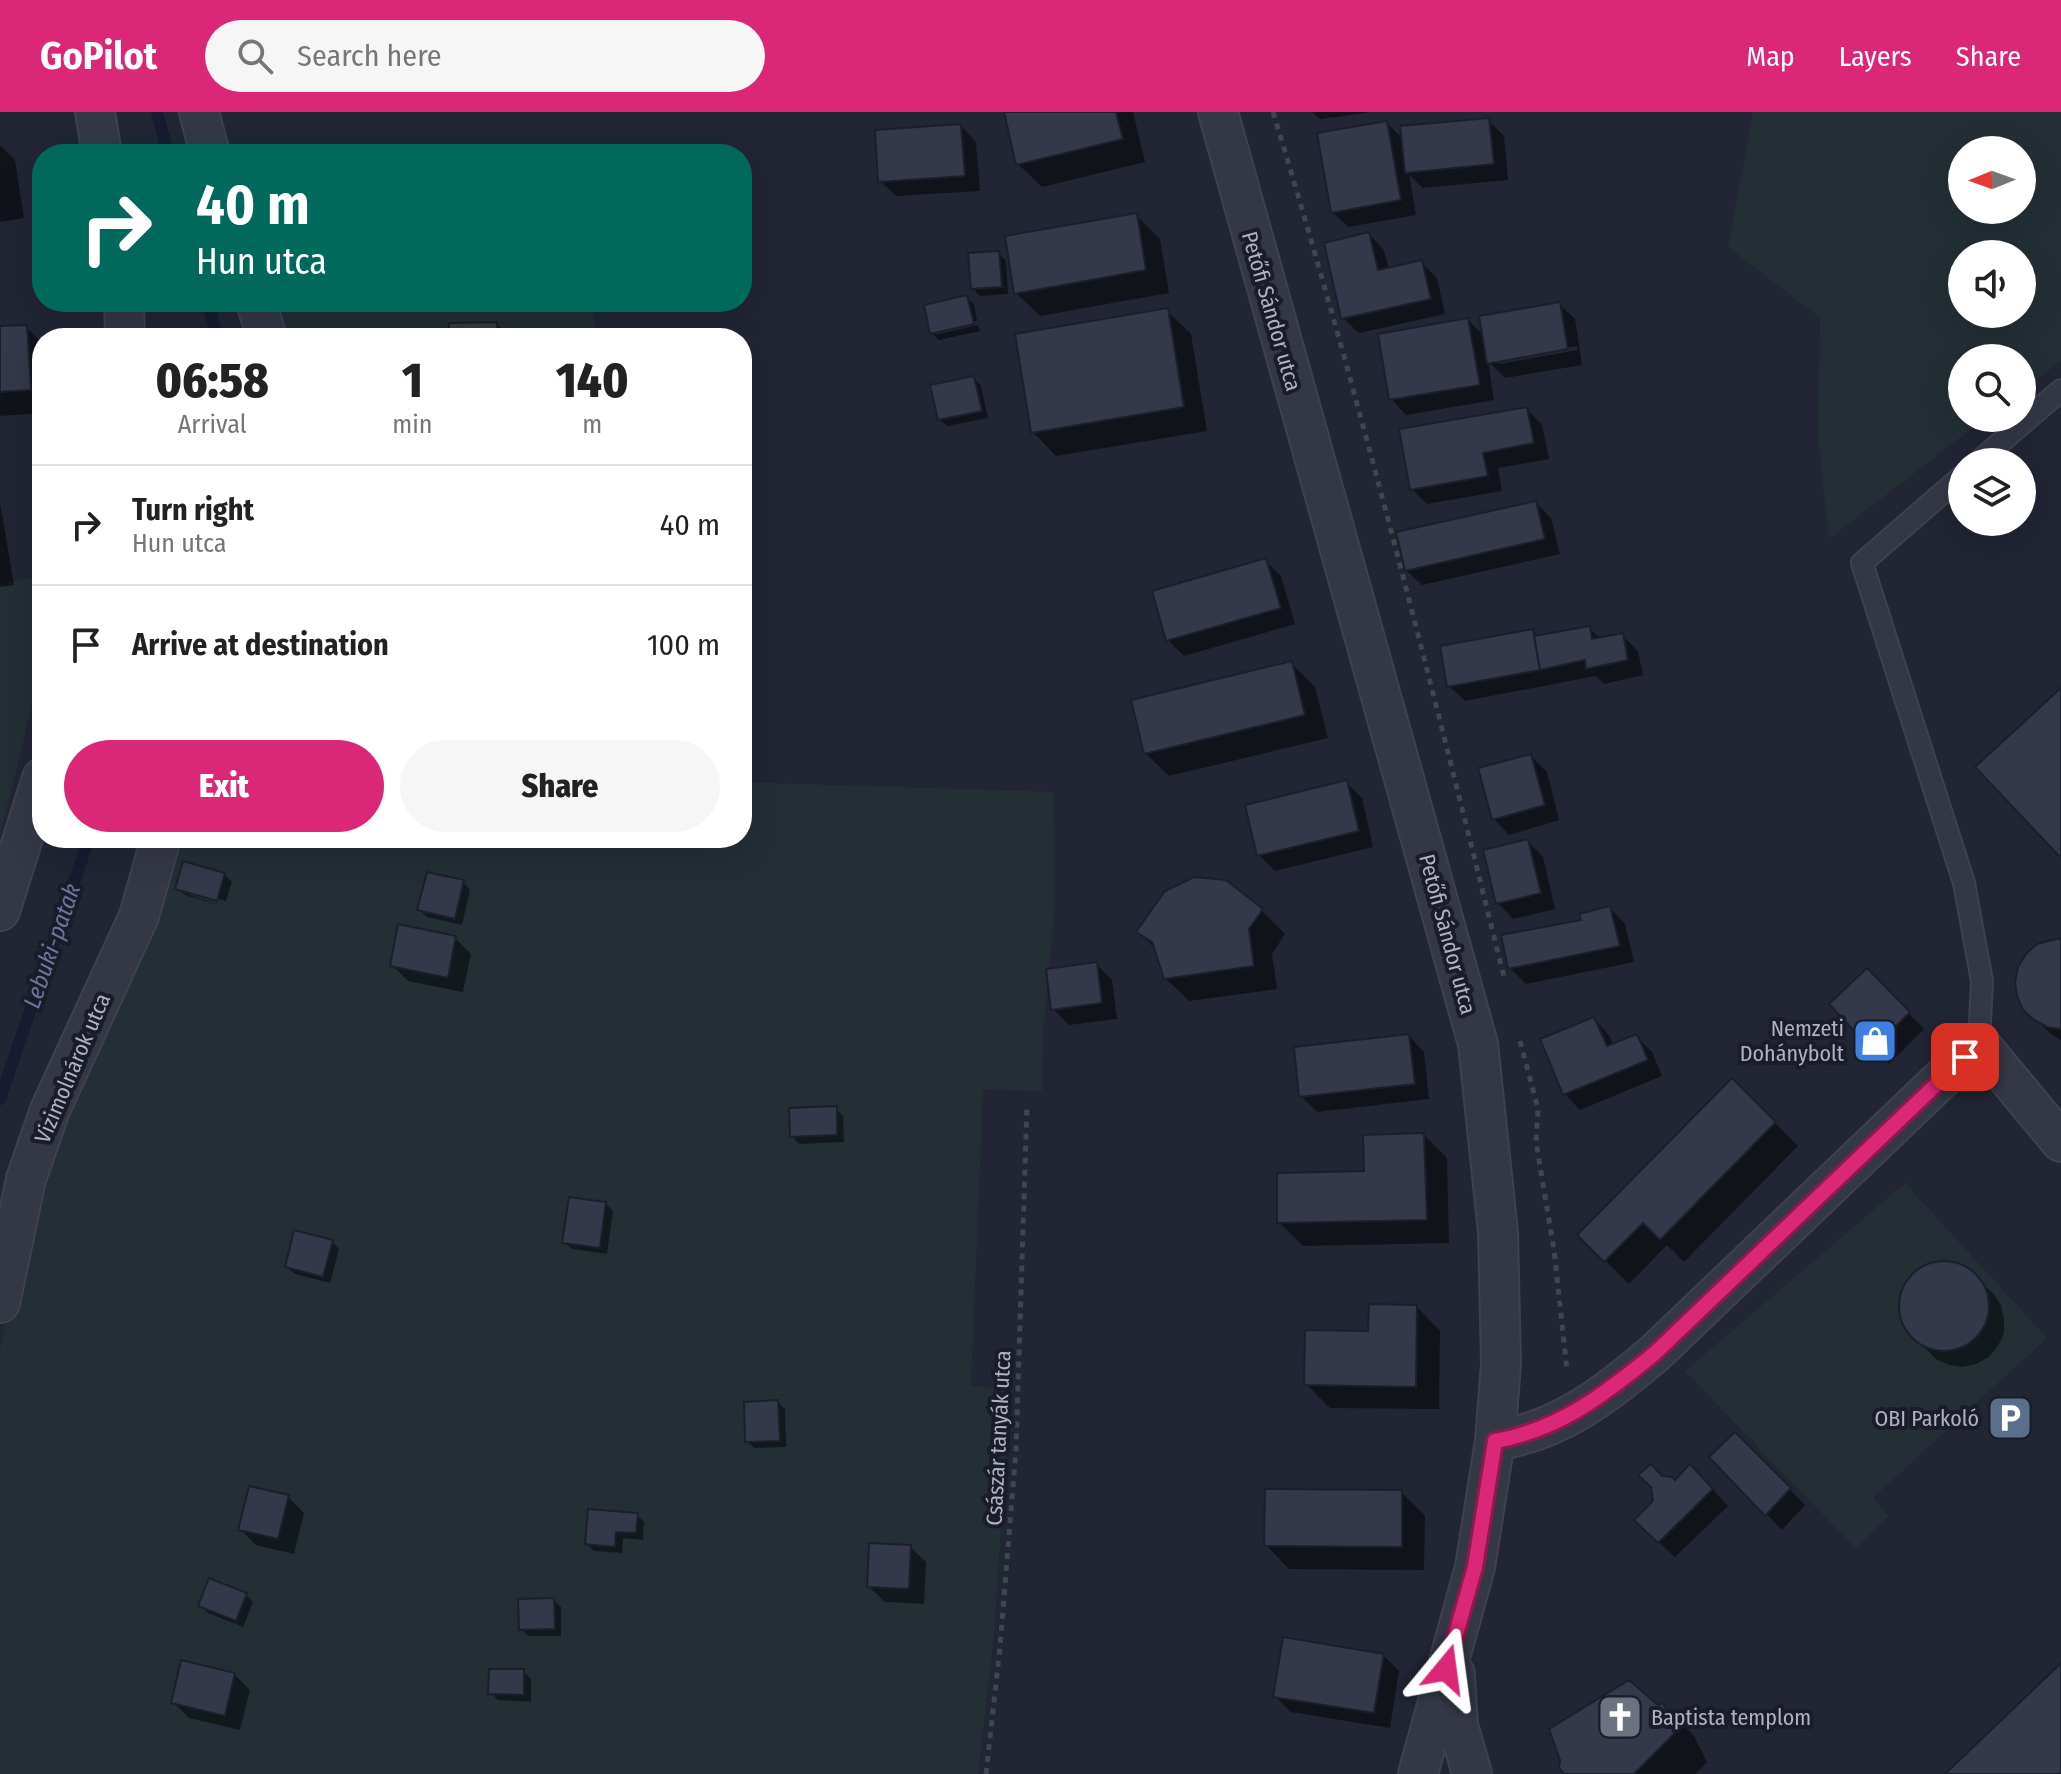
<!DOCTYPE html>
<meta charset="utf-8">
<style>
body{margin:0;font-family:"Fira Sans Condensed",sans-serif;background:#f6f6f6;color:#222;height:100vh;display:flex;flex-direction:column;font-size:30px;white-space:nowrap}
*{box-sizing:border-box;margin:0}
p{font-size:26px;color:#767676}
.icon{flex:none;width:44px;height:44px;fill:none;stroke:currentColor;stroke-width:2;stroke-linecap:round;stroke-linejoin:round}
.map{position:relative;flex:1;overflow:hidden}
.details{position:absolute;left:32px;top:216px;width:720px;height:520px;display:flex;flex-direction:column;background:#fff;border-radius:32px;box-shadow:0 8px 32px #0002}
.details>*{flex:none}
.guide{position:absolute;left:32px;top:32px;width:720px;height:168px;border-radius:32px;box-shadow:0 8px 32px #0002;background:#00695c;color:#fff;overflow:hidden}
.needle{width:52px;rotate:269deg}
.fabs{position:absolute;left:1948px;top:24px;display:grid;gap:16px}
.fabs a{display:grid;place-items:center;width:88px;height:88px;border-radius:50%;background:#fff;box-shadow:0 8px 32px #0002;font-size:40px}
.pin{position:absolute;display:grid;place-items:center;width:68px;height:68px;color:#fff;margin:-34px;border-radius:16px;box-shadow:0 4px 12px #0006}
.me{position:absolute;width:88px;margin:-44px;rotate:16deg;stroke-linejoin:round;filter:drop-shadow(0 0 6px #0008)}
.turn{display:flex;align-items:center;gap:28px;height:168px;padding:0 32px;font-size:36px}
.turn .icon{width:104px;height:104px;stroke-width:2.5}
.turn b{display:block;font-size:56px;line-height:68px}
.eta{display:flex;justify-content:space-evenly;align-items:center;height:136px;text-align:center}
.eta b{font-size:48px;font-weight:800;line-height:56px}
.cta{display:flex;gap:16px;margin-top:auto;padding:16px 32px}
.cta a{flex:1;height:92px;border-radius:48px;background:#db2777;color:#fff;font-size:32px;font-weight:800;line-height:92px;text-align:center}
.cta a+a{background:#f6f6f6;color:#222}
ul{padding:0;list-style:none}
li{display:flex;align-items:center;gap:24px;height:120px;padding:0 32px;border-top:2px solid #e0e0e0}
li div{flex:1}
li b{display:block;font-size:30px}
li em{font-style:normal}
header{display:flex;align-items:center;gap:48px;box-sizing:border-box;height:112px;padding:0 40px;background:#db2777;color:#fff}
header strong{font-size:38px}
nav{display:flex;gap:44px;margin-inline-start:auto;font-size:28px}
.search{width:560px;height:72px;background:#f6f6f6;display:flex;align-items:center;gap:20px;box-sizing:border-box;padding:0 28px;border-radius:44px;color:#767676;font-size:30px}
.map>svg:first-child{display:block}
.green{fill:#232f35;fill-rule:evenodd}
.shadow{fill:#0007;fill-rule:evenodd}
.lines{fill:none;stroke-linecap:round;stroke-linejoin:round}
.stream{stroke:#161b30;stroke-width:12}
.building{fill:#33394a;stroke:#1c1f2b;stroke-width:2}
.service-casing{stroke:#3e414e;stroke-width:24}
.minor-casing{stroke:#3e414e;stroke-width:42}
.path{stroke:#3b484e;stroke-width:5;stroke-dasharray:6 6;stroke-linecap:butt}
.service{stroke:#343845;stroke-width:20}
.minor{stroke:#343845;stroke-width:38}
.route-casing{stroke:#8e194d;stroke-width:20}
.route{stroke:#db2777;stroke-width:14}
.labels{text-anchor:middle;stroke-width:8;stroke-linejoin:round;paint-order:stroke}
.street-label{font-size:22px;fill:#aeb2c2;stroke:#1a1d29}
.poi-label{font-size:22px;fill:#aeb2c2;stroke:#1a1d29;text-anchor:end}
.water-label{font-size:24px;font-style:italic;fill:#6a769e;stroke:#1a1d29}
</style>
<header>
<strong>GoPilot</strong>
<div class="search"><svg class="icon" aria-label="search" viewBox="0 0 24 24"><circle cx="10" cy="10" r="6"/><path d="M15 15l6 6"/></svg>Search here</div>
<nav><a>Map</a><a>Layers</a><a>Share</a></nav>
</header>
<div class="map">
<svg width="2061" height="1662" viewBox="0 0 2061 1662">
<rect width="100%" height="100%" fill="#212534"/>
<path class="green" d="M1753 0H2061V249L2022 279V246H1962V306H1986L1829 427 1818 326 1820 206 1728 135ZM2022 38V98H1962V38ZM2022 142V202H1962V142Z
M269 190H592L596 226H282Z
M42 464V552L0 725V472Z
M742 670 1054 680 1055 795 1043 919 1042 979 983 978 971 1274 1010 1277 994 1524 978 1662H0V1238L40 1051 165 726H742Z
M1905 1071 2047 1226 1873 1386 1888 1404 1856 1437 1685 1259Z"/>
<path class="shadow" d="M1006 0H1133L1145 50 1042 75 1018 52Z
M1312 0H1367V1L1320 7Z
M1488 8 1504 24 1508 68 1423 76 1409 62 1416 103 1348 115 1333 100 1387 11 1404 28Z
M961 14 976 30 980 79 896 84 880 69Z
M0 33 15 48 24 106 0 110Z
M1136 103 1160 127 1169 181 1040 204 1016 181Z
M1369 122 1384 138 1389 158 1421 150 1437 166 1445 202 1359 221 1343 206Z
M998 141 1006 149 1008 182 980 184 973 177Z
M966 185 974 192 977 209 935 218V223L978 213 980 219 939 228 932 221Z
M1559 192 1575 207 1582 253 1505 266 1488 249 1494 288 1406 303 1391 287 1468 208 1485 225ZM1577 234 1578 238 1499 252V248Z
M1167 199 1191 222 1207 319 1056 344 1033 320Z
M497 212 510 226H451Z
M26 215 42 231V301L0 304V216Z
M974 266 981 274 988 306 947 314 940 307Z
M1527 297 1542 313 1549 347 1498 356 1502 379 1427 392 1412 377Z
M0 390 14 473 0 475Z
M1536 391 1551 406 1560 442 1422 473 1406 458Z
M1265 448 1281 464 1295 512 1184 544 1168 528Z
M1589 516 1601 527 1622 523 1638 539 1643 563 1604 572 1596 564 1465 589 1449 574 1533 519 1539 525Z
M1292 552 1315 575 1328 626 1169 664 1145 641Z
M1531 644 1547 660 1559 708 1509 723 1494 707Z
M1346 671 1362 686 1373 735 1275 759 1259 743Z
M453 726H483V732L458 731Z
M1528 730 1543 745 1555 797 1513 807 1498 791Z
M224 762 232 770 226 789 184 777V781L224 795 185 783 178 776Z
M463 770 470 778 462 813 427 805 420 798Z
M1610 796 1625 812 1634 850 1526 872 1510 856 1584 810Z
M1261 798 1285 822 1272 842 1277 877 1189 889 1165 866 1157 839 1139 820Z
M455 826 471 842 463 880 408 869 392 853Z
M2061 828V928L2052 923 2025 897Z
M1096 852 1112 868 1117 907 1069 913 1053 897Z
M1867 858 1924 917 1889 952 1832 893Z
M1594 907 1609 923 1614 934 1636 924 1652 940 1662 964 1580 998 1565 982Z
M1409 924 1424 940 1429 987 1317 1000 1301 984Z
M1732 968 1798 1034 1684 1150 1667 1133 1629 1172 1579 1123Z
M836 997 843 1004 844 1030 799 1032 792 1024Z
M1424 1023 1447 1046 1449 1131 1303 1134 1279 1110 1366 1060Z
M605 1091 613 1099 607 1142 572 1137 564 1130Z
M332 1130 339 1137 330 1171 295 1162 287 1155Z
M1950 1151 1964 1156 1993 1181 2001 1193 2004 1207V1221L1998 1234 1989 1245 1976 1252 1963 1255 1949 1253 1936 1247 1909 1220 1902 1207 1901 1193 1904 1178 1911 1166 1922 1157 1936 1152Z
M1417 1195 1440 1219 1439 1297 1330 1296 1306 1272 1370 1221Z
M778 1290 785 1297 786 1335 754 1336 747 1329Z
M1735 1323 1805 1393 1782 1418 1712 1345Z
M1662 1366 1675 1371 1706 1370 1728 1394 1675 1445 1652 1424 1656 1389Z
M1401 1380 1425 1404 1424 1458 1289 1457 1266 1433Z
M288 1385 304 1401 294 1442 256 1433 240 1417Z
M637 1403 644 1410 643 1428 623 1426 622 1441 594 1439 587 1432Z
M910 1435 926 1450 924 1492 885 1490 869 1475Z
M246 1483 253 1490 243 1515 208 1501 200 1494Z
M554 1488 561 1495V1524H528L521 1517Z
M1383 1543 1399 1559 1390 1616 1291 1600 1275 1584Z
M523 1559 531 1567V1590L498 1588 491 1581Z
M234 1562 250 1578 240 1618 189 1606 173 1590Z
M1663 1593 1694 1624 1707 1650 1695 1662H1567Z"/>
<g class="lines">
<path class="stream" d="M157 0 168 42
M208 190 217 226
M0 987 89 726"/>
</g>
<path class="building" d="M1004 0H1116L1123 27 1016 53Z
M1489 6 1494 52 1405 61 1400 14Z
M1387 9 1401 88 1331 101 1317 21Z
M961 12 965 64 878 70 875 18Z
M1137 101 1146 158 1014 182 1005 124Z
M1369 120 1378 158 1422 148 1431 187 1341 207 1324 131Z
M999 139 1002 175 971 177 968 141Z
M967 183 974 212 930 222 924 193Z
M1560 190 1568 237 1487 252 1479 204Z
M1168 196 1184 295 1031 321 1015 222Z
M1468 206 1480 273 1389 288 1378 222Z
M497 210 498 226H449V211Z
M27 213 31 278 0 280V214Z
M974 264 982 299 938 308 930 273Z
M1527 295 1534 331 1483 341 1488 364 1410 378 1399 317Z
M1536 389 1545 427 1405 459 1396 420Z
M1266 446 1281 496 1166 529 1152 479Z
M1590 514 1592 527 1623 521 1628 548 1586 557 1585 548 1540 558 1534 524Z
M1533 517 1540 558 1447 575 1440 534Z
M1292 549 1305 603 1144 642 1131 588Z
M2061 576V746L1975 655Z
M1531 642 1545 693 1492 708 1478 656Z
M1347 668 1359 719 1257 744 1245 693Z
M1528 727 1541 781 1496 792 1483 738Z
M183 749 225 761 217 789 175 777Z
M427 760 464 768 455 807 417 798Z
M1194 765 1226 768 1263 797 1249 817 1254 854 1164 867 1152 830 1136 820 1165 779Z
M1610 794 1620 834 1508 857 1501 823 1581 808 1579 802Z
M398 812 456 824 448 866 390 854Z
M2061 826V917L2047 915 2034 908 2023 898 2017 884 2015 870 2018 855 2026 842 2037 832Z
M1097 850 1102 891 1051 898 1046 857Z
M1867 856 1910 900 1872 938 1829 892Z
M1594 905 1607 934 1637 922 1648 948 1563 983 1540 927Z
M1409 922 1415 972 1299 985 1294 935Z
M1732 966 1776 1010 1660 1128 1643 1111 1604 1150 1577 1123Z
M837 994V1023L790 1025 789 996Z
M1424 1021 1427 1108 1277 1111V1061L1364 1059 1363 1023Z
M569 1085 606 1090 600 1136 562 1131Z
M294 1118 333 1128 323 1165 285 1155Z
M1899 1194a45 45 0 1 1 90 0a45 45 0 1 1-90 0Z
M1369 1192 1417 1193 1416 1275 1304 1273 1305 1218 1368 1219Z
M778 1288 780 1329 745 1330 744 1290Z
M1735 1320 1791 1376 1765 1404 1709 1345Z
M1651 1352 1662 1364 1672 1365 1675 1368 1690 1352 1713 1377 1658 1431 1634 1408 1653 1389 1651 1375 1638 1363Z
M249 1374 289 1383 278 1427 238 1418Z
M1265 1377 1402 1378V1435L1264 1434Z
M588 1397 638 1401 636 1421 616 1420 615 1435 585 1432Z
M869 1431 911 1433 909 1477 867 1475Z
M209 1466 247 1481 236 1509 198 1494Z
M554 1486 555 1517 519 1518 518 1487Z
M1283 1525 1384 1542 1374 1601 1273 1585Z
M181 1548 235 1561 225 1604 171 1591Z
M2061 1551V1662H1945Z
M489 1557H524V1583L488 1582Z
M1629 1568 1658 1593 1663 1591 1678 1618 1634 1662H1564L1559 1656 1560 1648 1549 1617Z"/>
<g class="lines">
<g class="service-casing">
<path id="service" d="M1978 350 2061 278
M1962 364 1862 451 1964 771 1982 869 1979 931"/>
</g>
<g class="minor-casing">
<path id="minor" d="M95 0 102 42
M199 0 210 42
M1218 0 1478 932 1498 1120 1501 1252 1495 1329 1475 1455 1418 1662
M124 190 125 226
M256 190 267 226
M0 799 42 666
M0 1191 26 1067 50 998 139 804 161 726
M1495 1329C1561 1318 1604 1284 1654 1242L1979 931 2061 1030
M1455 1562 1458 1613 1472 1662"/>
</g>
<path class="path" d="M1273 0C1360 285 1432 575 1504 865
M1520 929 1538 997 1536 1030 1554 1138 1567 1258
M986 1662 1000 1535 1016 1337 1027 992"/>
<use href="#service" class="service"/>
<use href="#minor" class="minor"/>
</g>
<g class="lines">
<g class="route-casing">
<path id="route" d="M1446 1557 1475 1455 1495 1329C1559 1318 1605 1282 1654 1242L1965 945"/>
</g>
<use href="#route" class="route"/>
</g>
<defs>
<g id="shop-square" transform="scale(2.3)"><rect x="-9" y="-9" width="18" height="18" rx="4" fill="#3f7fe0" stroke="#1a1d29"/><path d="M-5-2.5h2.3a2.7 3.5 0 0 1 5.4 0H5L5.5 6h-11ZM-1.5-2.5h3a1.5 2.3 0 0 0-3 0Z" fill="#fff"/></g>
<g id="parking-square" transform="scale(2.3)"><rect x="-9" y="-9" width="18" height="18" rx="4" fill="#5c6f8a" stroke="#1a1d29"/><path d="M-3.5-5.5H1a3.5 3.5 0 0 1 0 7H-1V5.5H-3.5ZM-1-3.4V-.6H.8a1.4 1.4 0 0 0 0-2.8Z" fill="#fff"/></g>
<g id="church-square" transform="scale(2.3)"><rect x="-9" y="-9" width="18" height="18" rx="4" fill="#6b7280" stroke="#1a1d29"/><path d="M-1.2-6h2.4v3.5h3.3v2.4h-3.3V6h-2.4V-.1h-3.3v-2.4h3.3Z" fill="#fff"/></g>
</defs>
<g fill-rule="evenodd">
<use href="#shop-square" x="1875" y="929"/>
<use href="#parking-square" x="2010" y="1306"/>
<use href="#church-square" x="1620" y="1605"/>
</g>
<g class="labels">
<g class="street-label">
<text transform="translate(1272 199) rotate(74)" y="8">Petőfi Sándor utca</text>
<text transform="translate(1448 822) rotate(75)" y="8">Petőfi Sándor utca</text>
<text transform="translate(72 956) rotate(-67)" y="8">Vizimolnárok utca</text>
<text transform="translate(998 1326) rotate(-87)" y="8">Császár tanyák utca</text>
</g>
<g class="poi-label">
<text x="1844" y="924">Nemzeti<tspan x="1844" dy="25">Dohánybolt</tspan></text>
<text x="1979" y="1314">OBI Parkoló</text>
<text x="1651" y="1613" text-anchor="start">Baptista templom</text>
</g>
<g class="water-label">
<text transform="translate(52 834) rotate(-71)" y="8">Lebuki-patak</text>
</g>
</g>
</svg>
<div class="fabs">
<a><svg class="needle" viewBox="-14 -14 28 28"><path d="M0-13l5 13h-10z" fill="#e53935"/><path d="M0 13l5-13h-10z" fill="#767676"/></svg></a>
<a><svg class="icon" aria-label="sound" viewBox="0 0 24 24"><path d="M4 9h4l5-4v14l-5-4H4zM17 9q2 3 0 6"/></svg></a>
<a><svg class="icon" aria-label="search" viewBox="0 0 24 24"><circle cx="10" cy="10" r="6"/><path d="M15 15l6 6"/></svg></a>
<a><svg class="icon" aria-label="layers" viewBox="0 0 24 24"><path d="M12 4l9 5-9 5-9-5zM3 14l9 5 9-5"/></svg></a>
</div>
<div class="pin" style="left:1965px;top:945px;background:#d93025"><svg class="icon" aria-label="arrive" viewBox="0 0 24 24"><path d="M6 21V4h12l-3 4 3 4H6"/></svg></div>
<svg class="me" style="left:1446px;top:1557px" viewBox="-20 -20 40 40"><path d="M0-17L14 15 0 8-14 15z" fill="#db2777" stroke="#fff" stroke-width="4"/></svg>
<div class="guide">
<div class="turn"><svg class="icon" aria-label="right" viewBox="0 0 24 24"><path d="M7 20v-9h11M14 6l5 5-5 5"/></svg><div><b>40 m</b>Hun utca</div></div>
</div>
<section class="details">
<div class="eta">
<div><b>06:58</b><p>Arrival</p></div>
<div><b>1</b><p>min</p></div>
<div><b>140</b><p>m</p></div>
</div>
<ul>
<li><svg class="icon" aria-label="right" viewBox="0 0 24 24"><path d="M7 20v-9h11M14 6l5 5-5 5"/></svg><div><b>Turn right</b><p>Hun utca</p></div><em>40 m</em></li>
<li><svg class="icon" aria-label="arrive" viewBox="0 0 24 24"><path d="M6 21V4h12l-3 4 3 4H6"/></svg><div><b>Arrive at destination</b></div><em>100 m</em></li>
</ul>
<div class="cta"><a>Exit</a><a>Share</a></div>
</section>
</div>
